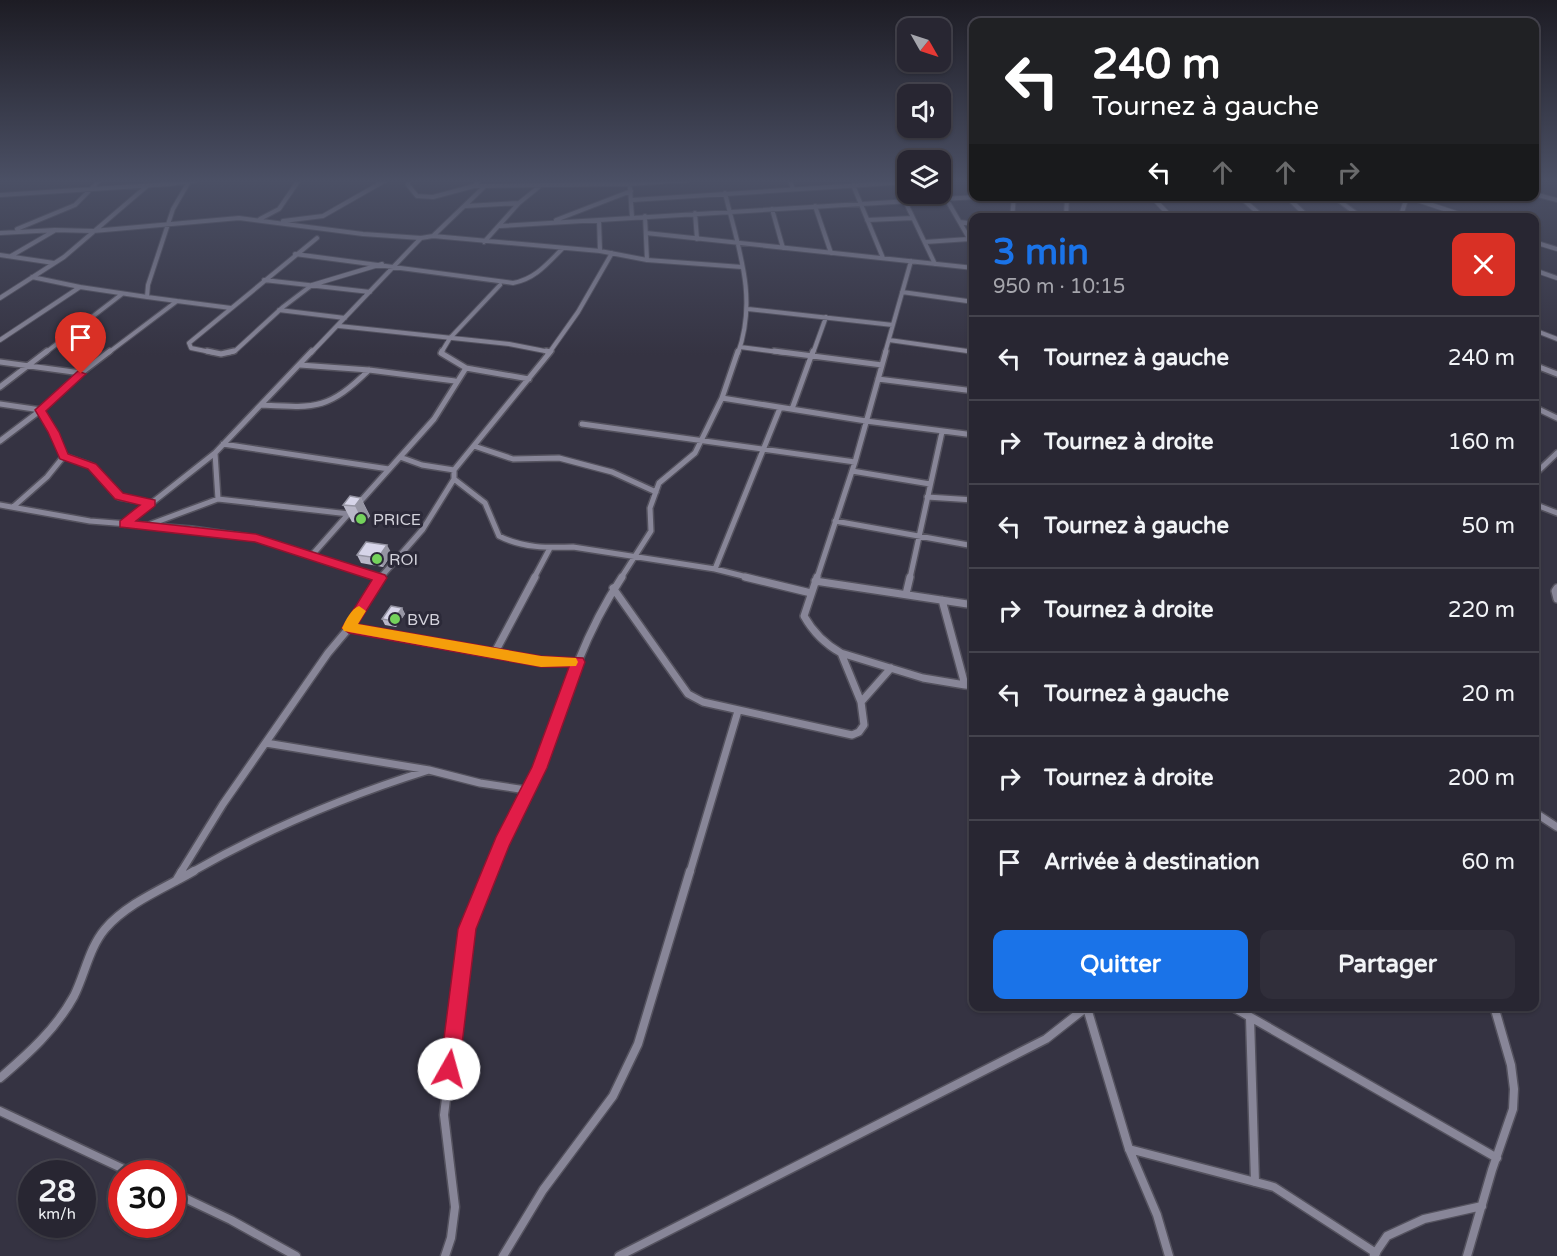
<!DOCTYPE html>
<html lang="fr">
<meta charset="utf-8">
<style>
body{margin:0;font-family:"Varela Round",sans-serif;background:#302e3a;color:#f1f3f6;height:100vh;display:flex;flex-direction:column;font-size:22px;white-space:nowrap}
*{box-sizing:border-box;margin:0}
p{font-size:20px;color:#a5a5ac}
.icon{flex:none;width:33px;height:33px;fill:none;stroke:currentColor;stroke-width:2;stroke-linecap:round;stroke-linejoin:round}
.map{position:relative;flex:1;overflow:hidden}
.panel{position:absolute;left:969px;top:213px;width:570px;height:798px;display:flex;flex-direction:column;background:#282632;border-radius:12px;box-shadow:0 2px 4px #0004,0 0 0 2px #44434d}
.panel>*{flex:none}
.top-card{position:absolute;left:969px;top:18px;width:570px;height:183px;border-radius:12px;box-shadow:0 2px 4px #0004,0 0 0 2px #44434d;background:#202124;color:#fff;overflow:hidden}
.needle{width:39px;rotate:129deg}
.buttons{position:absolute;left:897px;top:18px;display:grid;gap:12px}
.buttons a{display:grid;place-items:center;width:54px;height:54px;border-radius:12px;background:#282632;box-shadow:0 2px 4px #0004,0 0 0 2px #44434d;font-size:30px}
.speed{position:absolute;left:18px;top:1160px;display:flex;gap:12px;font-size:30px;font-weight:700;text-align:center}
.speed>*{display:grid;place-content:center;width:78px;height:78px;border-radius:50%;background:#282632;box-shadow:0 2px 4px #0004,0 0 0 2px #44434d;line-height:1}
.speed small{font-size:15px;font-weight:400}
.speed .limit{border:9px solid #d22;background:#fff;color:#111}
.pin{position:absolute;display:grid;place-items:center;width:51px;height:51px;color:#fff;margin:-62px -26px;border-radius:50% 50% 50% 0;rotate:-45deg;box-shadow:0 0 6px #0007}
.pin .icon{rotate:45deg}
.me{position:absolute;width:66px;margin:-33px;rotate:7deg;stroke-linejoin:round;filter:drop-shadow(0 0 4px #0008)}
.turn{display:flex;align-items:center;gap:21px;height:126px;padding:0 24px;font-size:27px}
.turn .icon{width:78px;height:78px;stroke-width:2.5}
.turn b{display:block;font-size:42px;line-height:51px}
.lanes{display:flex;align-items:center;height:57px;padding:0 24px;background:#0003;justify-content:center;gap:30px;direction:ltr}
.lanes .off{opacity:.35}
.round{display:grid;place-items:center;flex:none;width:63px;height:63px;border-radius:12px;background:#302e3a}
.headline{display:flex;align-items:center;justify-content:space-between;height:102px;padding:0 24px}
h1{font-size:36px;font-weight:800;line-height:45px;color:#1a73e8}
.cta{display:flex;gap:12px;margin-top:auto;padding:12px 24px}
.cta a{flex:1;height:69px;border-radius:12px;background:#1a73e8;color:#fff;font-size:24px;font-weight:800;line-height:69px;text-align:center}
.cta a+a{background:#302e3a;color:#f1f3f6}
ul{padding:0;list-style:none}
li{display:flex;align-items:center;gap:18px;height:84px;padding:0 24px;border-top:2px solid #44434d}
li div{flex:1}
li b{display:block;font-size:22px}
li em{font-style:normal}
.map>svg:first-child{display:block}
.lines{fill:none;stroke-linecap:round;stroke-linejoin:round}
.street-far3-casing{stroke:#54525e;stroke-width:6}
.street-far2-casing{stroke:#54525e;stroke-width:8}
.street-far1-casing{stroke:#54525e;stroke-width:10}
.street-casing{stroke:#54525e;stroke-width:11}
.street-far3{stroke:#888698;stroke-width:4}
.street-far2{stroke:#888698;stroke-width:5}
.street-far1{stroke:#888698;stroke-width:7}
.street{stroke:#888698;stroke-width:8}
.wall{fill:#b9b7c8}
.shaded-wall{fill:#9695a3}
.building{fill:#d7d5e9;stroke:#9695a3;stroke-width:1.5}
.route{fill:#e11d48;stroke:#92132f;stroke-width:1.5}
.slow{fill:#f59e0b}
.poi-dot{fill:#74d25c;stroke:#2b2938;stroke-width:2}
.labels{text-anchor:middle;stroke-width:6;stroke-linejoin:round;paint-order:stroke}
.poi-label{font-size:16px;fill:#d3d2db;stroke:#2b2938;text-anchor:start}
</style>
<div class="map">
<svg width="1557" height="1256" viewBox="0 0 1557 1256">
<rect width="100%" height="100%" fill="#353342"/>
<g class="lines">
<g class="street-far3-casing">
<path id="street-far3" d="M408 180V185L417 196 433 197 474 186
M480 180 474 186 630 184 688 180
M790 180 793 189
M940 180H949
M853 185 883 258
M630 188 632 217
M940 188 974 247
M725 193C738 248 758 297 738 353
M1534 194 1557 200
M0 195 170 184 197 180
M1151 196 1172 218
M1239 196 1264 218
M1286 196 1309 218
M1333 196 1362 218
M1405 196 1471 218
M632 200 908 182
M905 201 935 264
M466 206 519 203
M815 206 831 253
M772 209 783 248
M695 213 697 239
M1012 218 1014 196
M1066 218 1067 196
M1400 218 1407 197
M260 219 279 209 299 180
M556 220 631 191
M599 220 600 251
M867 220 913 218
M283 221 323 216 386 180
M960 222 974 224
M500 226 993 196
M17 229 75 205 100 180
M0 233 55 230 93 231 239 218 363 234 421 238 433 236 600 251 647 260 645 216
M646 233 974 268
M433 236 484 187
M484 242 519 203 540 186
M925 242 969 239
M1534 242 1557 249
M295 254 513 283C535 279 547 264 562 249
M0 255 54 263
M11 256 54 231
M647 260 742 267
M1534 270 1557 278
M264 280 370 292
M80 287 147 297
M902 292 974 302
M0 298 64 257 147 186
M177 301 231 308
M748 309 893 325
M279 310 345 318
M339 326 509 344 550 352
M1534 330 1557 339
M0 340 80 287 32 277
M889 340 974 352
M740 347 786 353
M45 353 122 294
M108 353 177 301 147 297 148 285 173 209 190 180
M215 353 191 348 189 343 317 238
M227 353 235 351 283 307 312 285 382 264
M311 353 421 238
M441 353 450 338 500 285
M549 353 578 312 612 253
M813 353 826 317
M885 353 911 261"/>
</g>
<g class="street-far2-casing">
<path id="street-far2" d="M207 351 221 354 234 351
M442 351 441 353 466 368 434 419 400 457 422 465 454 470
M546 351 550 352
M774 351 882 365
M969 351 974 352
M0 362 81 373 41 410 0 441
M300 365 369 370 455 381
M1534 365 1557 374
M466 368 529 379
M81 373 110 351
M878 379 974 391
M0 387 47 351
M722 398 866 421 974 435
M0 404 41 410 54 431 64 456 47 477 13 507
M261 405C316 408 328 410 369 370
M1534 407 1557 418
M792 409 813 351
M582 424 855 462
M223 444 389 469
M474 446 513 459 559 458 612 472 656 492
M215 453 218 499
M64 456 92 466 119 497 151 503
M852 471 930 484
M1534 475 1557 453
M454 479 485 503 499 536C522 548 548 548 573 547L715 569 751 578
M927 497 974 500
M358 504 400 457
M1534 504 1557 513
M0 505 90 521 192 529 256 538 380 578
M835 521 974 546
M125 524 215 453 312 351
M151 524 218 499 349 514
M312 555 351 511
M715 569 780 408
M380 578 423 529 454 479V470L551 351
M534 578 550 548
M621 578 651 531 650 508 659 483 695 453 722 398 738 351
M817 578 855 462 886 351
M910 578 942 432"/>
</g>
<g class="street-far1-casing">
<path id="street-far1" d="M375 577 380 578
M535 577 494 654 541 662H578
M745 577 811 593
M817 577 804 616C813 632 825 644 841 653L923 678 965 685
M815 581 974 605
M613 588 688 694 703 702 852 735 859 732 864 725 861 702 841 653
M1557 588 1555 591 1557 599
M906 594 910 577
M942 600 965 685 974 686
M349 628 494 654
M861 702 891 668
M429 770 480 783 526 790 491 872
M526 790C549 750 561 705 578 662 590 632 604 604 622 577
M1534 812 1557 827
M181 872 223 804 328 653 349 628 381 577
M192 872C267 829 346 796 429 770L266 743
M690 872 738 711"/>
</g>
<g class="street-casing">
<path id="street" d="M176 881 182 871
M1231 1006 1497 1158
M1087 1008 1129 1149 1157 1215 1169 1256
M1250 1018 1255 1182
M0 1078C28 1054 56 1029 74 996 85 974 89 948 105 929 127 903 165 888 194 871
M0 1111 132 1173
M1129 1149 1274 1187 1376 1253
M172 1192 231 1220 296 1256
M1374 1255 1387 1236 1424 1219 1482 1206
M445 1256 451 1238 455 1207 444 1115 467 929 492 871
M503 1256 543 1190 613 1096 638 1044 690 871
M619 1256 1046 1039 1088 1006
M1467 1256 1492 1170 1513 1109 1514 1089 1511 1065 1494 1006"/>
</g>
<use href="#street-far3" class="street-far3"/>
<use href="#street-far2" class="street-far2"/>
<use href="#street-far1" class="street-far1"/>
<use href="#street" class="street"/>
</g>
<path class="wall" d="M361 498 370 516 364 524 352 522 343 505Z
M392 554 383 567 361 563 357 555Z
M402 608 405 614 396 627 385 625 382 619Z"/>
<path class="shaded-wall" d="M361 498 370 516 364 524 355 506Z
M387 545 392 554 383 567 378 558Z
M402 608 405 614 396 627 393 621Z"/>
<path class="building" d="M350 496 361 498 355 506 343 505Z
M366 542 387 545 378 558 357 555Z
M391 606 402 608 393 621 382 619Z"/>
<linearGradient id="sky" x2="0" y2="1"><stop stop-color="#1d1c24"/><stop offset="0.51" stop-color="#4b5065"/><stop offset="1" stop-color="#4b5065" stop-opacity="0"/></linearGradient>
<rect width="1557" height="355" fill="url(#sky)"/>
<path class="route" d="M78 371 86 374 46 411 59 432 68 454 96 464 123 493 155 500V506L136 521 256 534 385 575 387 578 358 624 541 656 583 658 585 662 547 768 509 846 476 929 459 1069 456 1076 449 1078 442 1076 440 1069 458 929 496 837 532 767 569 667H541L349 633 342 628 372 580 255 542 120 527V521L140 505 115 499 88 469 60 459 48 432 35 410Z"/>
<path class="slow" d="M359 606 366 611 358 624 541 656 576 658 578 662 576 666 541 667 344 631 342 628C346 620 351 609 359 606Z"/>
<g class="poi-dot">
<circle cx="361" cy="519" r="6"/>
<circle cx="377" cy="559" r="6"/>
<circle cx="395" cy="619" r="6"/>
</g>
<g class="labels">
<g class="poi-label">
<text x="373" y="525">PRICE</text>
<text x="389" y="565">ROI</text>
<text x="407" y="625">BVB</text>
</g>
</g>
</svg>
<div class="buttons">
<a><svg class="needle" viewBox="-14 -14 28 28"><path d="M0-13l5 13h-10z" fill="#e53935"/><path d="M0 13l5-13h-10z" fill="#a5a5ac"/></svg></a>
<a><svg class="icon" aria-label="sound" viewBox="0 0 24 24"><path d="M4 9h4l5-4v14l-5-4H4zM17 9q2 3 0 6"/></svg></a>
<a><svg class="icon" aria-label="layers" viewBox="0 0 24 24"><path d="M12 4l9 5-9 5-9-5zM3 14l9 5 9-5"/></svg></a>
</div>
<div class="speed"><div>28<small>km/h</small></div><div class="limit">30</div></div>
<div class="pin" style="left:81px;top:374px;background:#d93025"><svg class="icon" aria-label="arrive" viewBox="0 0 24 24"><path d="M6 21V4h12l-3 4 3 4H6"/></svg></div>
<svg class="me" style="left:449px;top:1069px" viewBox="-20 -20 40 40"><circle r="19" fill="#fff"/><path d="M0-13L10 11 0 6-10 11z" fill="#e11d48"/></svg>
<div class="top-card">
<div class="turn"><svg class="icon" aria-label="left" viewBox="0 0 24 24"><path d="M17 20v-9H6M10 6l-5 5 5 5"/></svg><div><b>240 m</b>Tournez à gauche</div></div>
<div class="lanes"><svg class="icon" aria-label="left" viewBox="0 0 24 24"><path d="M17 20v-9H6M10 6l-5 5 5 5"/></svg><svg class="icon off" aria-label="ahead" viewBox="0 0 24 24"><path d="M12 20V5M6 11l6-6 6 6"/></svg><svg class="icon off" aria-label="ahead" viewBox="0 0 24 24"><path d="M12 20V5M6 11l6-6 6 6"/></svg><svg class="icon off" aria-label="right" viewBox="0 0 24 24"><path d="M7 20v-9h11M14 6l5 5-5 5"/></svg></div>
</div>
<section class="panel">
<div class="headline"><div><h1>3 min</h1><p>950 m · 10:15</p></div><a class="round" style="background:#d93025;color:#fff"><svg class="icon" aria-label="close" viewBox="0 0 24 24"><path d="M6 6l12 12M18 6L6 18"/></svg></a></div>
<ul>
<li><svg class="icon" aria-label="left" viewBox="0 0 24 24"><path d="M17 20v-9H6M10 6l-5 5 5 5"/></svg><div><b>Tournez à gauche</b></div><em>240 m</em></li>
<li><svg class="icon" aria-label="right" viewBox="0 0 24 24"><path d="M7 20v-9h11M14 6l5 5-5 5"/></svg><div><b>Tournez à droite</b></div><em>160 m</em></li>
<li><svg class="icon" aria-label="left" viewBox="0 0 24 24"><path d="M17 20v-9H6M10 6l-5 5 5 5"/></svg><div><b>Tournez à gauche</b></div><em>50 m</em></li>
<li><svg class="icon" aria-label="right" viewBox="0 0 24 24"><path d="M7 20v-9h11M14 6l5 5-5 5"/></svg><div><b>Tournez à droite</b></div><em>220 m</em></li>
<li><svg class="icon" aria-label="left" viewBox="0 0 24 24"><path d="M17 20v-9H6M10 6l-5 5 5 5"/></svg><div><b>Tournez à gauche</b></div><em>20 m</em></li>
<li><svg class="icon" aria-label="right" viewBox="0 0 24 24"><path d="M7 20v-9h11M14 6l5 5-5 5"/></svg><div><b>Tournez à droite</b></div><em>200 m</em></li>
<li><svg class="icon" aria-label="arrive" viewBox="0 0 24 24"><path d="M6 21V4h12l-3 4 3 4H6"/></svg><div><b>Arrivée à destination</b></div><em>60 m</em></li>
</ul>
<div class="cta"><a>Quitter</a><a>Partager</a></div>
</section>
</div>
